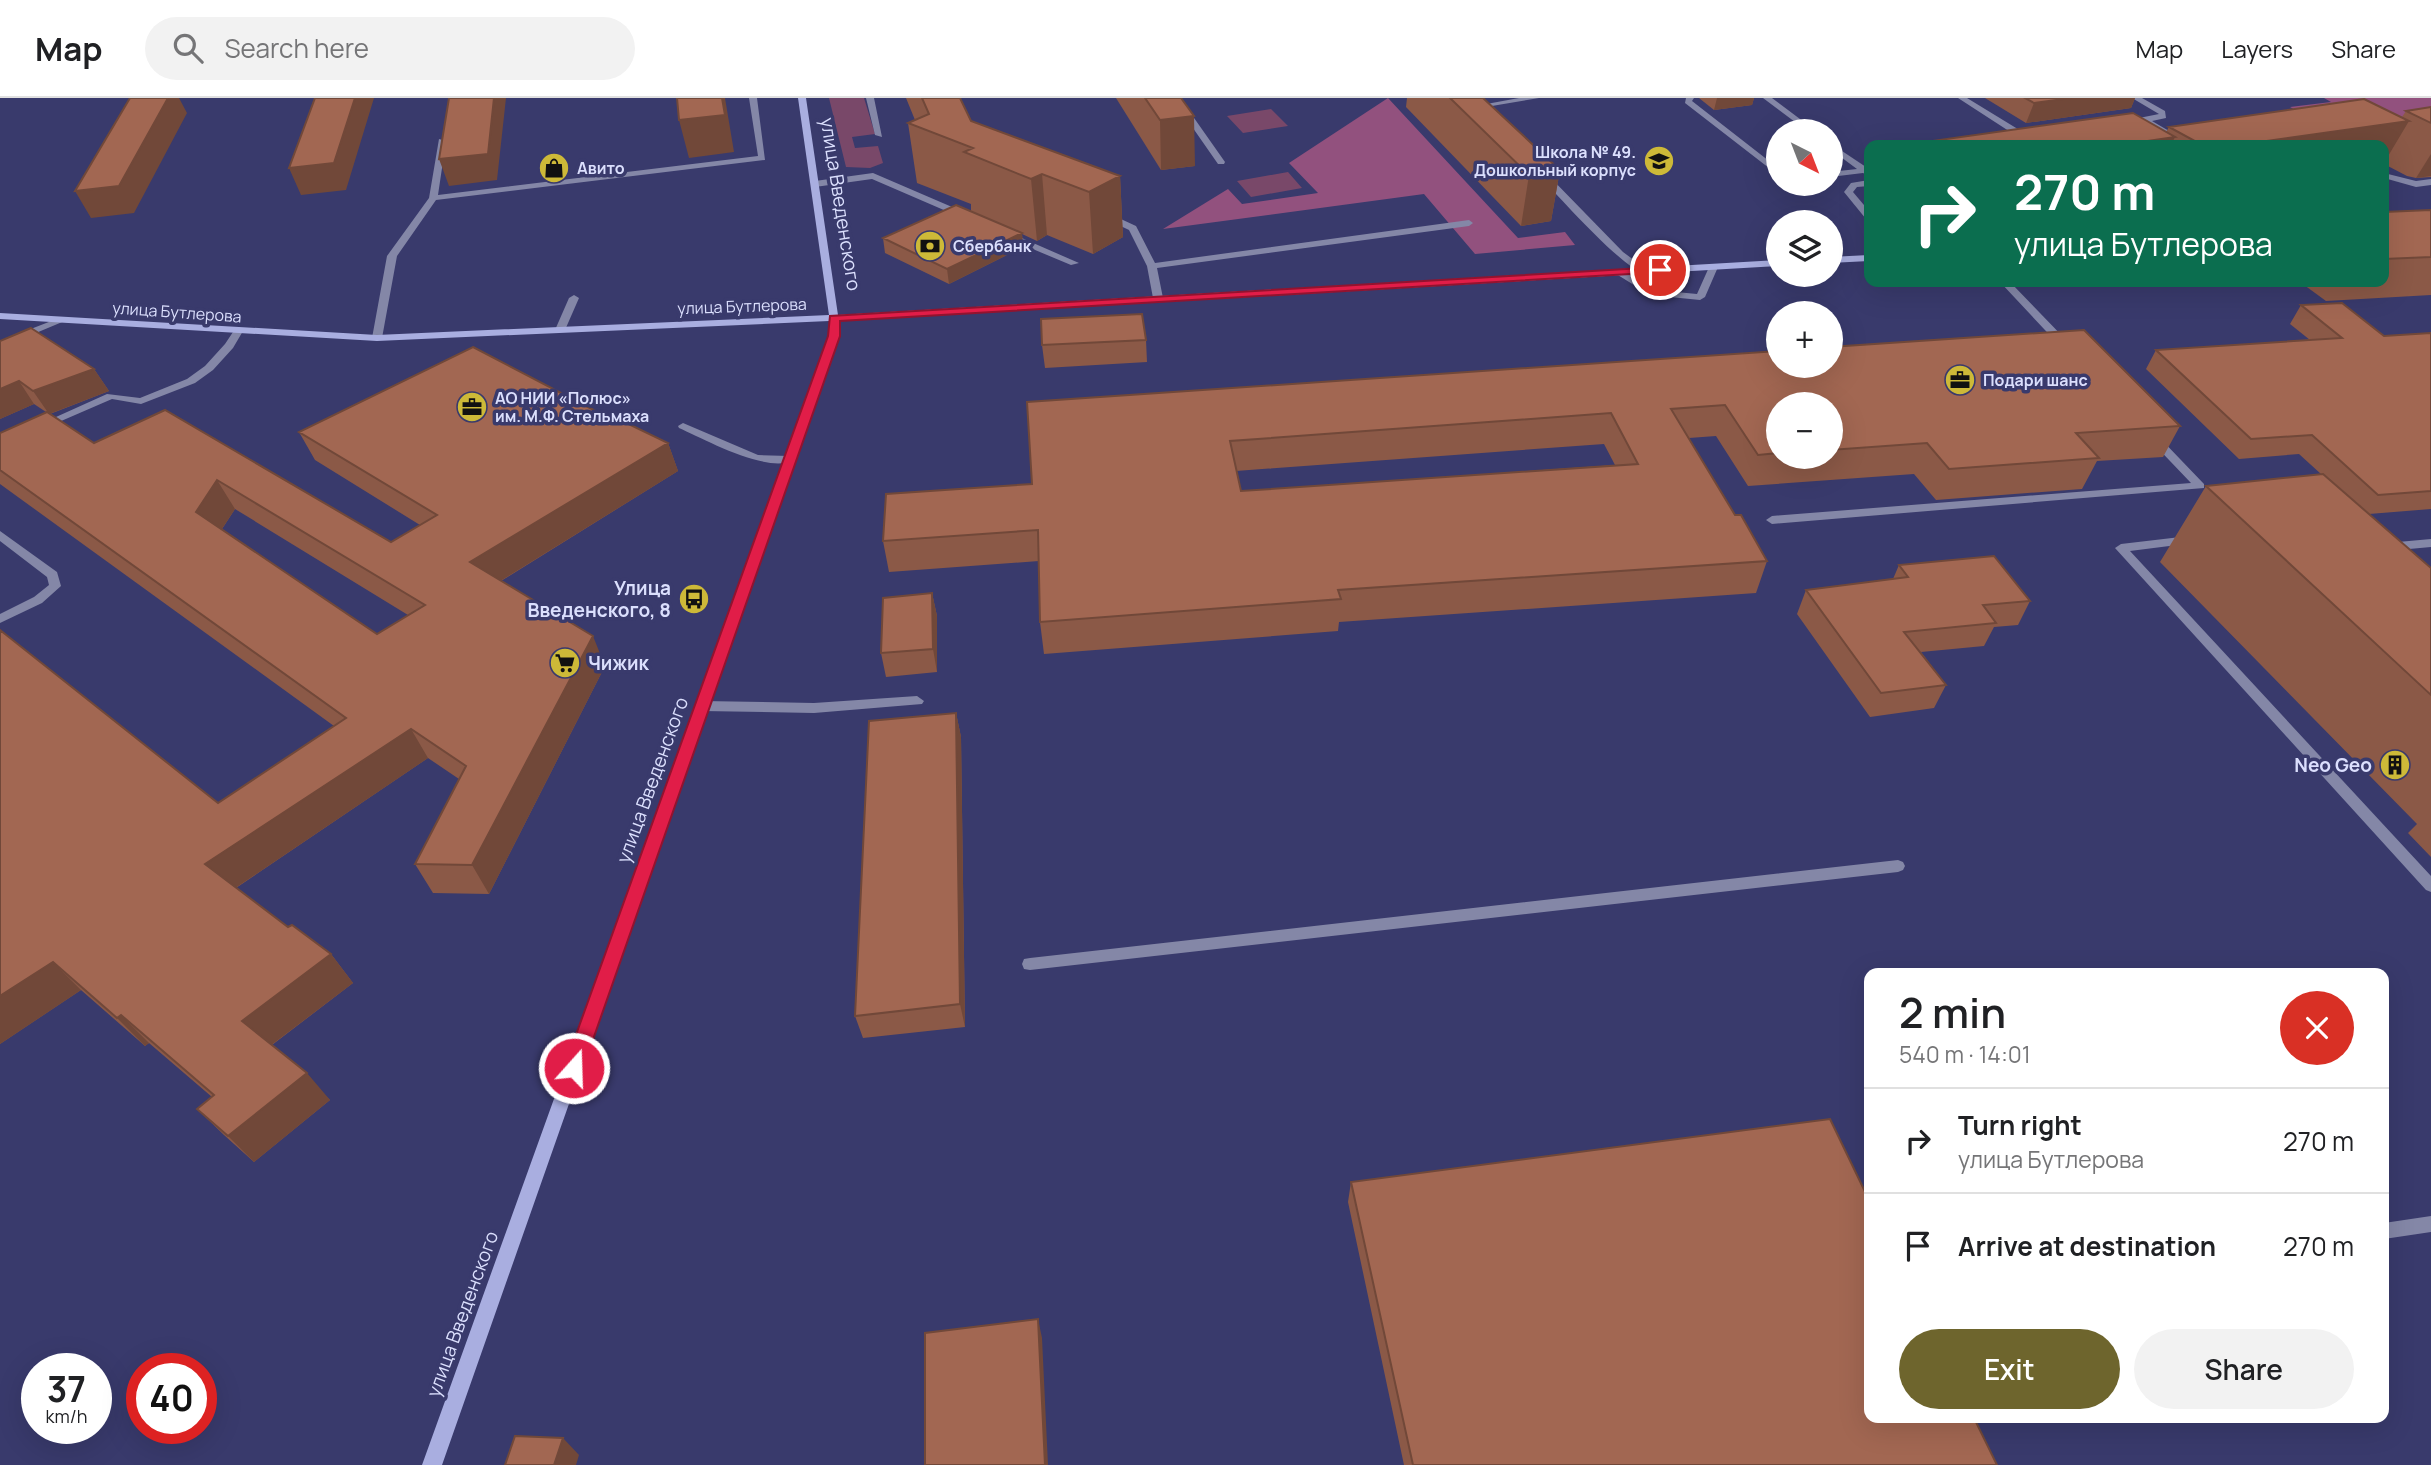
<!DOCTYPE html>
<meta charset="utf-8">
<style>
body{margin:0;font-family:Manrope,sans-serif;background:#f2f2f2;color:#202124;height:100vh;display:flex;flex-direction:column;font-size:26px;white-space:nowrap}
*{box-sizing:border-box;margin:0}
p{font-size:23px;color:#757577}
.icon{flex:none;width:38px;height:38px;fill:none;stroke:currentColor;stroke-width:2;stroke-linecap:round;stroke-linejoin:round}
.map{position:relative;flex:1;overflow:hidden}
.sheet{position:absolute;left:1864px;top:870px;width:525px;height:455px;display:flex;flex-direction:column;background:#fff;border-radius:14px;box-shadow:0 7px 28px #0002}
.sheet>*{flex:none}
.top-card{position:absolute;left:1864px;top:42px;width:525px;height:147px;border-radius:14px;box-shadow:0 7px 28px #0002;background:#0b6e4f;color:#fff;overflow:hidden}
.needle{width:46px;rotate:138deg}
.buttons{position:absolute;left:1766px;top:21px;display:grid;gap:14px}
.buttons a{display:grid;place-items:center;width:77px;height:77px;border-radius:50%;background:#fff;box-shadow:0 7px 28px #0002;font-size:35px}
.speed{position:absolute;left:21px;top:1255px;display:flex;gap:14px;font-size:35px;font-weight:700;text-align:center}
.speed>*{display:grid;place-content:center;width:91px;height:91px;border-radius:50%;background:#fff;box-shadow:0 7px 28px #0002;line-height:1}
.speed small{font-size:18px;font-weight:400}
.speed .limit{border:10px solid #d22;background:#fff;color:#111}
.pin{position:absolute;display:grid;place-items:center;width:60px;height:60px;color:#fff;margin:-30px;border:4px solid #fff;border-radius:50%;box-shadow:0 2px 7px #0007}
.me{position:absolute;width:77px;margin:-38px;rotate:20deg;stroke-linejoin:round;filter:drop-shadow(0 0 5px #0008)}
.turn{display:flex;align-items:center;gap:24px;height:147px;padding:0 35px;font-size:32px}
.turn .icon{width:91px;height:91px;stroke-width:2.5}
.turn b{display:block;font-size:49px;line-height:60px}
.round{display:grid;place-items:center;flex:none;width:74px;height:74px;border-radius:37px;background:#f2f2f2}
.summary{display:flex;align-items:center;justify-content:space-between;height:119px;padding:0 35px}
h1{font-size:42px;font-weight:600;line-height:52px}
.action{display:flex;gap:14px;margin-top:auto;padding:14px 35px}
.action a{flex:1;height:80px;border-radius:42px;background:#6e652d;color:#fff;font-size:28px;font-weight:600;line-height:80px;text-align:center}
.action a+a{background:#f2f2f2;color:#202124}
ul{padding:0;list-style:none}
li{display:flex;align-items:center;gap:21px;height:105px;padding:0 35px;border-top:2px solid #e0e0e0}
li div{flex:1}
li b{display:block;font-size:26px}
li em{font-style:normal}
header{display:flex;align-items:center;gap:42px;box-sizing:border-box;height:98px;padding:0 35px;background:#fff;border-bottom:2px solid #e0e0e0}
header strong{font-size:33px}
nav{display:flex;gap:38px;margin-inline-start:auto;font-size:24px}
.search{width:490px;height:63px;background:#f2f2f2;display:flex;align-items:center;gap:18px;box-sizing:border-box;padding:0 24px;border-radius:38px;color:#757577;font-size:26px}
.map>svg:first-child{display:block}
.green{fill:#794869}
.forest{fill:#92517e}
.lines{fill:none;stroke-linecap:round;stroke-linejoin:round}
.lane{fill:#8487a7;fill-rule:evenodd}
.secondary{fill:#a9aee0;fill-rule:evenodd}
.wall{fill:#8b5947;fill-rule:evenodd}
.shaded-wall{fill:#714839}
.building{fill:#a26752;stroke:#714839;stroke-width:2;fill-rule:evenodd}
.route{fill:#e11d48;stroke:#92132f;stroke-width:2}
.labels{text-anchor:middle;stroke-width:7;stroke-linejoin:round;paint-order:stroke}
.far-poi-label{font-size:16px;font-weight:bold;fill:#dbdffd;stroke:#393a6c;text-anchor:start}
.far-street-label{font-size:16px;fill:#dbdffd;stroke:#393a6c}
.street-label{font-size:19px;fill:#dbdffd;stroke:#393a6c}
.poi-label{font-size:19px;font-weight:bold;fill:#dbdffd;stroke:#393a6c;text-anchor:end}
</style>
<header>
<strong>Map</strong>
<div class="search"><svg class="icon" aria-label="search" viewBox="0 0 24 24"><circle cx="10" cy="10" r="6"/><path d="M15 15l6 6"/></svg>Search here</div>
<nav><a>Map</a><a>Layers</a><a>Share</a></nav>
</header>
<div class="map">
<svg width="2431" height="1367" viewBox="0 0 2431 1367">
<rect width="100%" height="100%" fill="#393a6c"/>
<path class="green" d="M829 0H864L875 36 852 39 855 50 878 48 883 65 870 70 846 69Z
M1271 11 1288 28 1243 35 1227 18Z
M1288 74 1302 90 1251 99 1237 83Z"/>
<path class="forest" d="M1388 0 1518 140 1565 134 1575 147 1475 156 1424 96 1163 131 1228 91 1242 106 1318 95 1289 65Z
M2324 0H2431V32L2301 15 2290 9 2331 4Z"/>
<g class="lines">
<path class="lane" d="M749 0H757L765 62 436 102 397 158 382 240 377 243 372 240 387 158 429 100 439 41 446 43 438 97 758 58Z
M866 0H874L882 39 875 37Z
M1172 0H1180L1225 64 1224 66H1218Z
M1519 0H1539L1474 11 1470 9Z
M1686 0H1694L1692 3 1778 70V77L1685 5Z
M1763 0H1772L1816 33H1807Z
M1958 0H1967L2021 33 2035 38 2031 40 2015 37Z
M2132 0H2142L2165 13 2166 20 2152 23 2193 47H2183L2143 24 2124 27V23L2159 16Z
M1830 45 1869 71V78L1863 75 1830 79V74L1857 71 1830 51Z
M873 75 966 115 967 117 960 119 872 81 815 89 811 86 815 83Z
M1540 75H1546L1623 154 1646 171V175C1627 176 1557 96 1540 79Z
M2384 75 2416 83 2431 81V87L2416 89 2384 80Z
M1869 82V88L1857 89 1853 94 1869 113V122L1866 121 1844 94 1851 85Z
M1104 116H1110L1136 128 1155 165 1469 122 1473 125 1469 128 1157 170 1163 200 1158 203 1153 200 1147 168 1129 132 1104 120Z
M1004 135H1010L1079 165 1071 167 1004 139Z
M1710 167 1718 169 1705 199 1700 202 1650 197 1613 174 1621 172 1655 192 1697 196Z
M2000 184H2010L2068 244V248H2060Z
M574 197 579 200 565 232 557 234 555 232 569 200Z
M59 220 67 222 0 250V243Z
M235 231 243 233 233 250 213 272 195 285 141 306 112 301 45 330H37L36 328 107 296 140 300 187 281 205 268 225 246Z
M683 325 758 357 789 358 795 361C771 378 704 341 679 330L678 328Z
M2153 336 2157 337 2204 386V390L1772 426 1766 422 1772 418 2191 385 2149 341V337Z
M0 433 57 474 61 488 42 505 0 525V516L34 499 49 487 47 479 0 443Z
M2189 438 2195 442 2193 445 2130 453 2431 778V794L2426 792 2115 450 2121 446Z
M2431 441V449L2387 453 2381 449 2387 445Z
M917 598 924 603 922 606 814 615 702 613 695 608 702 603 814 605Z
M1898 762 1903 764 1905 768 1903 772 1898 774 1030 872 1024 871 1022 866 1024 861 1030 860Z
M2431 1118V1134L2384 1141V1125Z"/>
<path class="secondary" d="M798 0H806L838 217 1778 162V168L838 223 839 238 442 1367H422L829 238V223L377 243 0 221V215L377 237 829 217Z
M1869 157V163L1830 165V159Z"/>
</g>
<path class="wall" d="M906 0H960L971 23 1120 78 1123 139 1093 156 1047 137 1037 143 1022 136 1023 149 949 186 885 155 883 140 971 113V106L917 85 908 25 915 22Z
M1116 0H1181L1195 68 1161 72Z
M1407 0H1483L1560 72 1551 123 1521 128 1406 9Z
M1699 0H1754L1752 7 1714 12Z
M1985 0H2135L2131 10 2026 25Z
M2431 9V79L2416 80 2407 78 2384 66V47H1924L1925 44 2166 34 2169 29 2402 19 2406 13Z
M2431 112V197L2326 203 2300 184H2384V114Z
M2301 207 2384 238 2431 235V411L2369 416 2431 470V759L2408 735 2417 726 2160 464 2206 388 2321 376 2299 356 2239 361 2146 271 2156 252 2310 242 2290 226Z
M1146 242 1147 264 1045 270 1042 247Z
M0 243 94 271 109 293 50 316 94 345 165 312 391 444 420 427 315 362 299 334 609 320 668 345 678 373 501 483 605 568 489 796 433 795 415 766 459 681 428 660 236 790 288 829 331 856 353 885 272 947 330 1002 254 1064 224 1037 197 1011 212 999 149 945 145 948 81 892 0 946V532L218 705 334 628 0 386V335L46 314 34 306 0 321ZM235 411 408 517 377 536 222 431Z
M1778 253 2180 328 2163 359 2097 363 2082 391 1936 402 1914 376 1748 388 1716 338 1689 340 1735 417 1767 463 1756 495 1339 524 1338 533 1044 556 1040 524 1039 463 889 474 883 443 1032 386 1027 304ZM1778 306H1830V359H1778ZM1604 346 1615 367 1241 393 1236 373Z
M1899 467 2030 503 2018 527 1994 529 1984 548 1921 554 1946 587 1934 610 1870 619 1797 516 1806 492 1893 481Z
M932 495 937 518V574L886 579 881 555Z
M956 615 961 639 965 929 863 940 855 918Z
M1351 1084 1997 1367H1404L1348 1104Z"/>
<path class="shaded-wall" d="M168 0H179L187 15 134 115 91 120 75 93Z
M355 0H374L346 92 301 97 289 70Z
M494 0H506L497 82 449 88 439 61Z
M722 0H725L734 54 689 60 679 22Z
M1717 0H1754L1752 7 1714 12Z
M2071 0H2135L2131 10 2026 25 2034 5Z
M1194 18 1195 68 1161 72 1160 22Z
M2409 23 2384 65V47H2238Z
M2175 39 2171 47H2120Z
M2431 56V78L2416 80Z
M1560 72 1551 123 1521 128 1529 77Z
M1042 76 1047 137 1037 143 1031 81Z
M1120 78 1123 139 1093 156 1089 94Z
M1022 135 1023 149 949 186 947 171Z
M94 271 109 293 49 316 33 293Z
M19 283 34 306 0 321V291Z
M668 345 678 373 484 493 470 464Z
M217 382 235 411 214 443 196 414Z
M932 495 937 518V574L933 551Z
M593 538 605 568 489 796 472 767Z
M956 615 961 639 965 929 960 906Z
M411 631 428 660 228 795 205 766Z
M331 856 353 885 266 951 242 923Z
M53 864 81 892 0 946V898Z
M121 917 149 945 145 948 117 920Z
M307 975 330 1002 254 1064 228 1038Z
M1038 1221 1042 1240 1048 1367H1045Z
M563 1340 579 1357 576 1367H554Z"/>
<path class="building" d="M130 0H168L119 88 75 93Z
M315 0H355L334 65 289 70Z
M449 0H494L488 56 439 61Z
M677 0H722L725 17 679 22Z
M922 0H960L971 23 1120 78 1089 94 1042 76 1031 81 964 54 973 50 908 25 929 16Z
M1145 0H1181L1194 18 1160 22Z
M1450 0H1483L1560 72 1529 77Z
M2025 0H2071L2034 5Z
M2364 1 2409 23 2238 47H2202L2169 29Z
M2431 9V25L2406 13Z
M2133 15 2175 39 2120 47H1930L1925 44Z
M956 107 1022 135 947 171 883 140Z
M2431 112V159L2384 161V114Z
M2342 205 2384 238 2431 235V393L2378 397 2312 337 2251 341 2156 252 2342 240 2301 207Z
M1142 216 1146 242 1042 247 1041 221Z
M31 230 94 271 33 293 19 283 0 291V243Z
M2084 232 2180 328 2076 335 2099 360 1949 371 1927 345 1830 352V306H1778V355L1758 357 1725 307 1671 311 1735 417H1741L1767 463 1338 492 1341 501 1040 524 1038 432 883 443 886 396 1032 386 1027 304 1778 253V268H1830V249ZM1611 315 1638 366 1241 393 1230 343Z
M473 249 609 320 612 318 668 345 470 464 593 538 472 767 415 766 466 668 411 631 205 766 288 829 292 827 331 856 242 923 307 975 228 1038 197 1011 214 997 121 917 117 920 53 864 0 898V532L218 705 346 620 0 372V335L47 314 94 345 165 312 391 444 437 417 299 334ZM217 382 425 507 377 536 196 414Z
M2323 376 2431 470V597L2206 388Z
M1994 458 2030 503 1983 507 1996 525 1904 534 1946 587 1881 595 1806 492 1908 479 1899 467Z
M932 495 933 551 881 555 883 500Z
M956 615 960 906 855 918 869 623Z
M1830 1021 1869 1102V1320H1974L1997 1367H1413L1351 1084Z
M1038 1221 1045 1367H925V1235Z
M515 1338 563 1340 554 1367H505Z"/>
<path class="route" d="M1660 169 1665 172 1664 174 840 223V238L583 970 580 975 574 978 567 975 564 970 828 238 830 218Z"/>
<defs>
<g id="school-disc" transform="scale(1.575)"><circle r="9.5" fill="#cdb938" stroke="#393a6c"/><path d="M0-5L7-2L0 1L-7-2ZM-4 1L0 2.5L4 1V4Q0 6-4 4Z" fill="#111"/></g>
<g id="shop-disc" transform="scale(1.575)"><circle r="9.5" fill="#cdb938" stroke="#393a6c"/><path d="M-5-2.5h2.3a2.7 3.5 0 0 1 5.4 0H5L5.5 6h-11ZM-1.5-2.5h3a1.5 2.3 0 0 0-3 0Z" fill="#111"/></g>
<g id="bank-disc" transform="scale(1.575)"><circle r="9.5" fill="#cdb938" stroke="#393a6c"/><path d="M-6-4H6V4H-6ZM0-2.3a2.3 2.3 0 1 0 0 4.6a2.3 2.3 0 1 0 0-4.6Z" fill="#111"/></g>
<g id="office-disc" transform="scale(1.575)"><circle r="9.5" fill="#cdb938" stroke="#393a6c"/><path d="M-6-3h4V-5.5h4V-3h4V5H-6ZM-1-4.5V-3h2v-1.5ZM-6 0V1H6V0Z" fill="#111"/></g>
<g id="bus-disc" transform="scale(1.575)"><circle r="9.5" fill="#cdb938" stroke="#393a6c"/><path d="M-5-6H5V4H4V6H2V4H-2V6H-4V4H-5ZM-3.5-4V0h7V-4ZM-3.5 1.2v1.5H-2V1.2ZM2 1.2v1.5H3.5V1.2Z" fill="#111"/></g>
<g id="supermarket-disc" transform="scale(1.575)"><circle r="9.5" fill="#cdb938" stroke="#393a6c"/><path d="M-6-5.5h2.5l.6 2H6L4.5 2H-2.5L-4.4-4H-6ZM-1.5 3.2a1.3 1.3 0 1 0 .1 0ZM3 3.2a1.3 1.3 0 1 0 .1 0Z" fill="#111"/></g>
<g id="building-disc" transform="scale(1.575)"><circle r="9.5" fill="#cdb938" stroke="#393a6c"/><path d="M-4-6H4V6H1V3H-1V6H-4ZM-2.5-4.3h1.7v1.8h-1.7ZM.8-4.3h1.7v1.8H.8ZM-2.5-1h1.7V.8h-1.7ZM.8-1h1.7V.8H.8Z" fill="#111"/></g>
</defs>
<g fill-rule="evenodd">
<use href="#school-disc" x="1659" y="63"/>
<use href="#shop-disc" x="554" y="70"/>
<use href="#bank-disc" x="930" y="148"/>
<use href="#office-disc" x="1960" y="282"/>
<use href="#office-disc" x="472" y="309"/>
<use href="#bus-disc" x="694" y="501"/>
<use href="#supermarket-disc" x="565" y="565"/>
<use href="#building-disc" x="2395" y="667"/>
</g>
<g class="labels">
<g class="far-poi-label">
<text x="1636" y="60" text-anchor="end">Школа № 49.<tspan x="1636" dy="18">Дошкольный корпус</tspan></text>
<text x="577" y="76">Авито</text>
<text x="953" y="154">Сбербанк</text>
<text x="1983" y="288">Подари шанс</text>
<text x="495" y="306">АО НИИ «Полюс»<tspan x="495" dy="18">им. М.Ф. Стельмаха</tspan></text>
</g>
<g class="far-street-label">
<text transform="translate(742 208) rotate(-2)" y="6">улица Бутлерова</text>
<text transform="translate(177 214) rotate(4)" y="6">улица Бутлерова</text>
</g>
<g class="street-label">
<text transform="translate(841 106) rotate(81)" y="7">улица Введенского</text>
<text transform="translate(652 682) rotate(-70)" y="7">улица Введенского</text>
<text transform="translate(462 1216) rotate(-70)" y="7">улица Введенского</text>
</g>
<g class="poi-label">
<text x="671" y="497">Улица<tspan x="671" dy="22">Введенского, 8</tspan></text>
<text x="588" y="572" text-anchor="start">Чижик</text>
<text x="2372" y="674">Neo Geo</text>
</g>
</g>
</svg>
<div class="buttons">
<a><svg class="needle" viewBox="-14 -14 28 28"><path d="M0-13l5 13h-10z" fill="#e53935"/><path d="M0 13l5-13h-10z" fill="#757577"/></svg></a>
<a><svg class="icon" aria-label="layers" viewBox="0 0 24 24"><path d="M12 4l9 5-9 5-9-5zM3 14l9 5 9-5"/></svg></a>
<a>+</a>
<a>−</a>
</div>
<div class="speed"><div>37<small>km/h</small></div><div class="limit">40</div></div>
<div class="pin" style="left:1660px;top:172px;background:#d93025"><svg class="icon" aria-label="arrive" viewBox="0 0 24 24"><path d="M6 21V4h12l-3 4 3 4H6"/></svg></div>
<svg class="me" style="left:574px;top:970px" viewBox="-20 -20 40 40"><circle r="17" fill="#e11d48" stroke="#fff" stroke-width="3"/><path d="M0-11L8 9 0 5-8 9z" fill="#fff"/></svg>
<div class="top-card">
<div class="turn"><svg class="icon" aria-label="right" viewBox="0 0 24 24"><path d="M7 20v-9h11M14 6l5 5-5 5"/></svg><div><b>270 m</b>улица Бутлерова</div></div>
</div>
<section class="sheet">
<div class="summary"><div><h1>2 min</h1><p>540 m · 14:01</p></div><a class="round" style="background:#d93025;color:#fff"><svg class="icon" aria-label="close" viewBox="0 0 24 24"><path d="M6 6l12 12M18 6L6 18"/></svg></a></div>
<ul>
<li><svg class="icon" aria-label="right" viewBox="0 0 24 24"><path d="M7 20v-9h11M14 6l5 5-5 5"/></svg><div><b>Turn right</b><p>улица Бутлерова</p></div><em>270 m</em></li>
<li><svg class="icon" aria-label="arrive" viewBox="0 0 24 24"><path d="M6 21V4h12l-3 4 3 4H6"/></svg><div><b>Arrive at destination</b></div><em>270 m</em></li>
</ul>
<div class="action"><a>Exit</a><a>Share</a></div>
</section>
</div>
